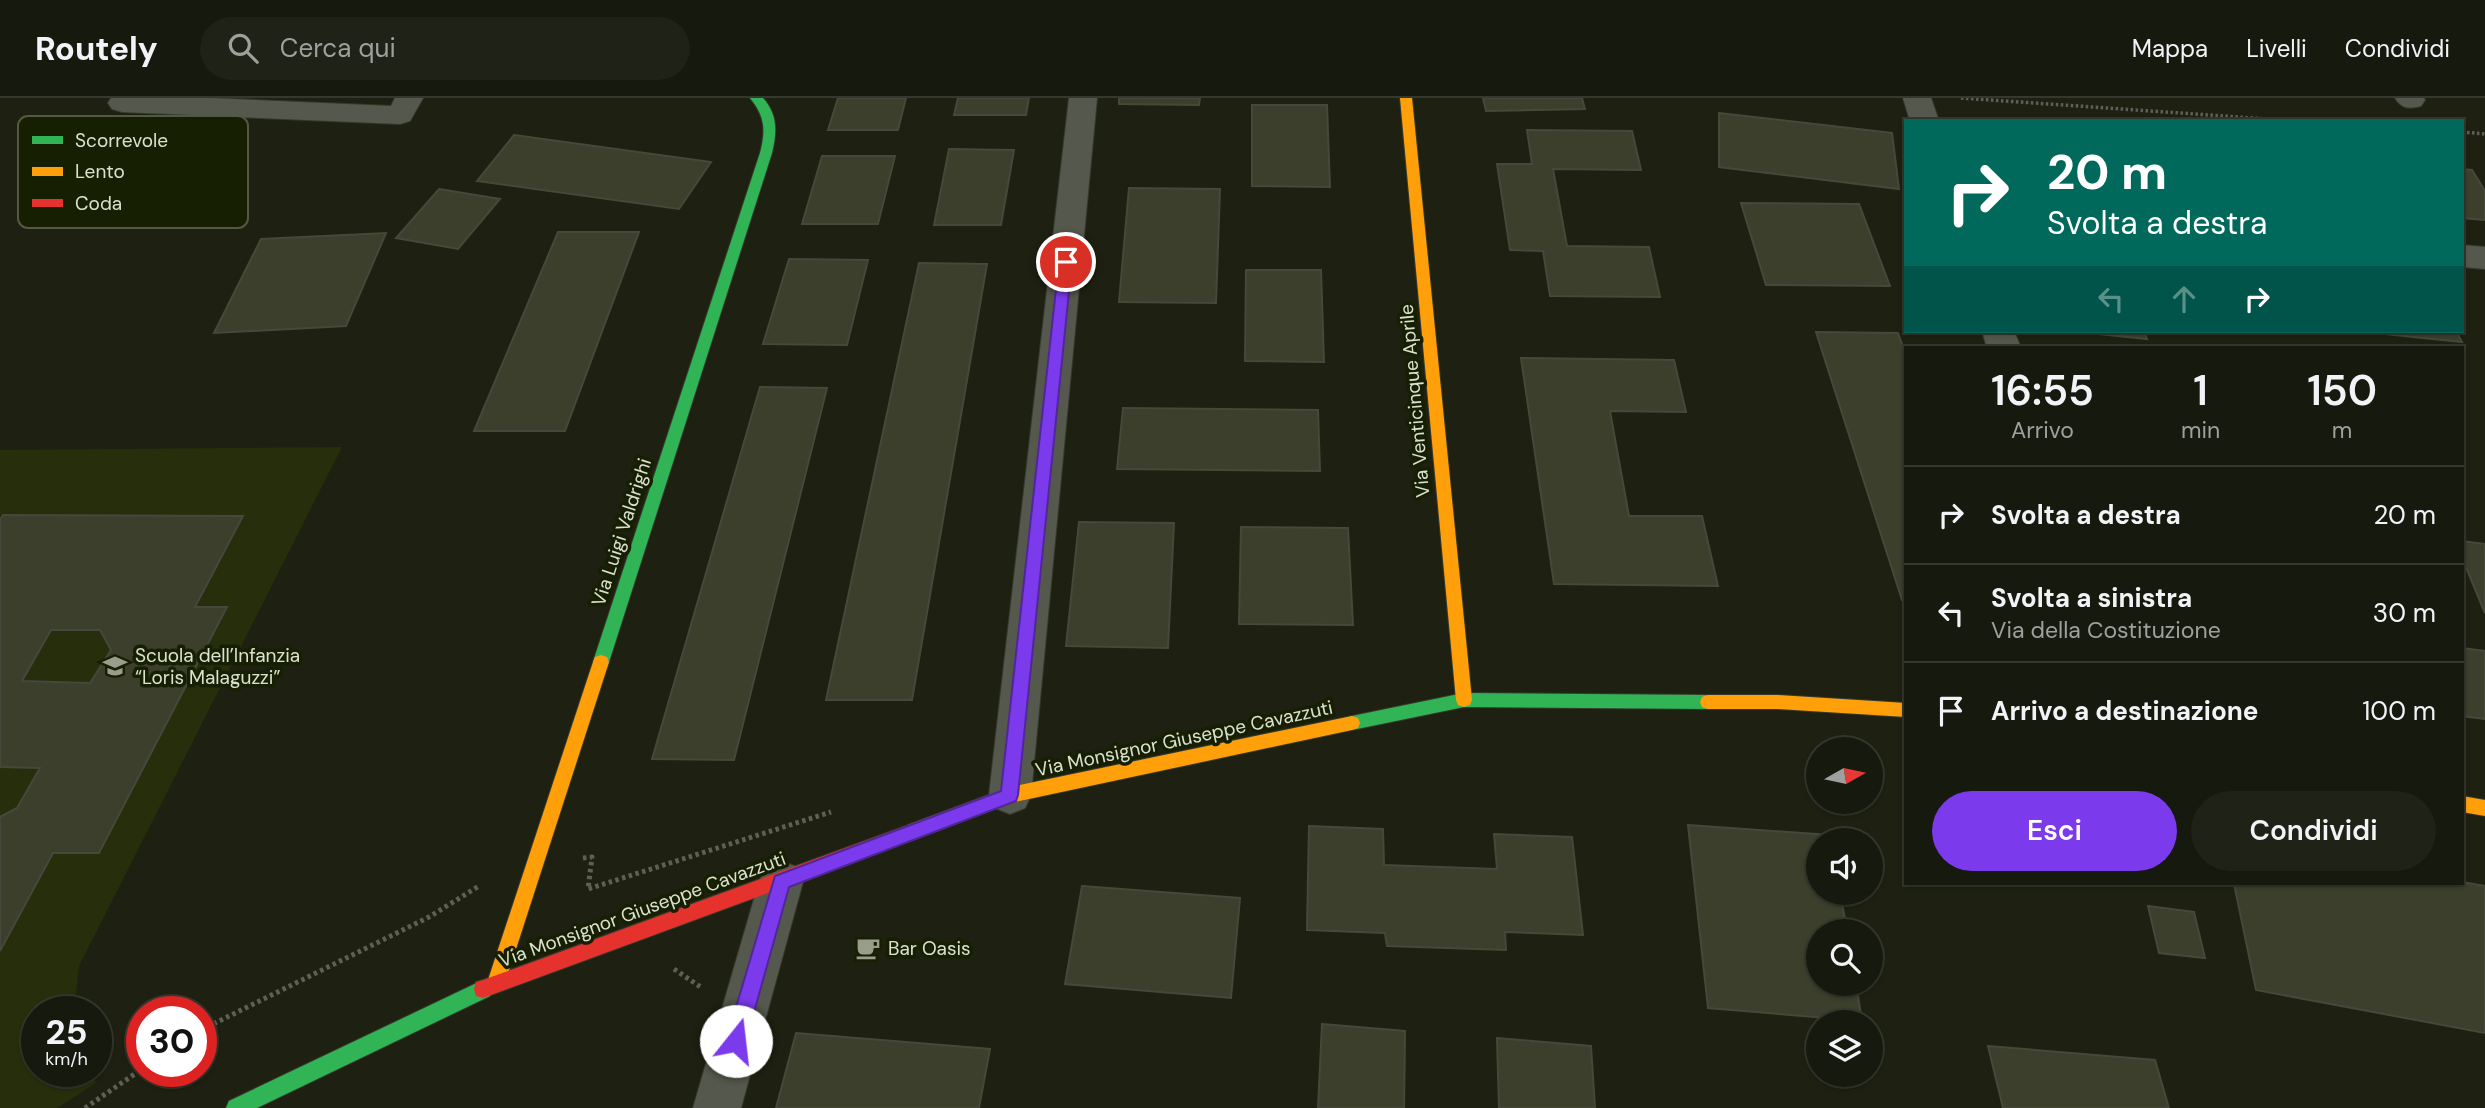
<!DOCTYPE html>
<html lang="it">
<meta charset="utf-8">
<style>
body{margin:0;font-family:"DM Sans",sans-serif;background:#1f2216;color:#f1f3f6;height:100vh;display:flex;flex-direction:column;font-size:26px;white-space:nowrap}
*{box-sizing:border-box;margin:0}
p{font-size:23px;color:#9ea09d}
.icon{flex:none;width:38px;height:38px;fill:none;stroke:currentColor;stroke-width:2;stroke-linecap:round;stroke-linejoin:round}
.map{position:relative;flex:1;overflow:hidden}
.drawer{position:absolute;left:1904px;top:248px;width:560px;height:539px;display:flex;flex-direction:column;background:#16190d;border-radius:0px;box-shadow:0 2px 5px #0004,0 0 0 2px #35382e}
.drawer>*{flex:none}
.guide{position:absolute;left:1904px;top:21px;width:560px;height:214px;border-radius:0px;box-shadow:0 2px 5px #0004,0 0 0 2px #35382e;background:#00695c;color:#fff;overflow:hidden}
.needle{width:46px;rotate:81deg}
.tools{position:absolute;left:1806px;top:639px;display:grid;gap:14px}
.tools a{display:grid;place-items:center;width:77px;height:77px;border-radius:50%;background:#16190d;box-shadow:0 2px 5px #0004,0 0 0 2px #35382e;font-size:35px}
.speed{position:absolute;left:21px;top:898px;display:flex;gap:14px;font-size:35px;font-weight:700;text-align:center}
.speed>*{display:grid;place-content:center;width:91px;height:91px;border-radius:50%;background:#16190d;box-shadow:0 2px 5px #0004,0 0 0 2px #35382e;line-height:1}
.speed small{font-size:18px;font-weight:400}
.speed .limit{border:10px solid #d22;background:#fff;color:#111}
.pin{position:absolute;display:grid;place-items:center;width:60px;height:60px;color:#fff;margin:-30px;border:4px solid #fff;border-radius:50%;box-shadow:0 2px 7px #0007}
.me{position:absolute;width:77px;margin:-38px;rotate:16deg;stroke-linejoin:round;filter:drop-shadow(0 0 5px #0008)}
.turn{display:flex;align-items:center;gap:24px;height:147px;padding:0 28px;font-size:32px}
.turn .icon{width:91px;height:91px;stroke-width:2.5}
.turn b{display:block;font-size:49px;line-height:60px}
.lanes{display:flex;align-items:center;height:66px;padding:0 28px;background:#0003;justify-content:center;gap:35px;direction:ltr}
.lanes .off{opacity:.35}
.eta{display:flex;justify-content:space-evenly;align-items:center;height:119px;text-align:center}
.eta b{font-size:42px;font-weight:600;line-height:49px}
.button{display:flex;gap:14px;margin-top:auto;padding:14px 28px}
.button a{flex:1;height:80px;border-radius:42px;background:#7c3aed;color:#fff;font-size:28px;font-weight:600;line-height:80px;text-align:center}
.button a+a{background:#1f2216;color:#f1f3f6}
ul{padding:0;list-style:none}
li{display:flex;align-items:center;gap:21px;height:98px;padding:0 28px;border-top:2px solid #35382e}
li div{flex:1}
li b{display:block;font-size:26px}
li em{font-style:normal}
header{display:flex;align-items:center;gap:42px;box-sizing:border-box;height:98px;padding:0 35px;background:#16190d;border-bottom:2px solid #35382e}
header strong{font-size:33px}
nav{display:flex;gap:38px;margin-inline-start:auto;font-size:24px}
.search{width:490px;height:63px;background:#1f2216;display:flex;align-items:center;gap:18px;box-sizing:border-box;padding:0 24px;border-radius:38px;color:#9ea09d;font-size:26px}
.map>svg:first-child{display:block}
.built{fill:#262e0b}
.building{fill:#3b3f2c;stroke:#45483b;stroke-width:2;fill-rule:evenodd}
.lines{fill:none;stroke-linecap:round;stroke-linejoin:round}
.street-casing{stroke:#363a2e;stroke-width:2}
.fast-casing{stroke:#363a2e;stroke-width:2}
.slow-casing{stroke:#363a2e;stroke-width:2}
.jam-casing{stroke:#363a2e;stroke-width:2}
.path-far1{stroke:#5d6054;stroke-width:3.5;stroke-dasharray:2.5 2.5;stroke-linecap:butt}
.path{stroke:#5d6054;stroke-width:5;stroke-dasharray:3.5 3.5;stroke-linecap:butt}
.street{fill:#55584c;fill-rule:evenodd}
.fast{fill:#30b455;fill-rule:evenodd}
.slow{fill:#ff9f0a;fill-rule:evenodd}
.jam{fill:#e5322d;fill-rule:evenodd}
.route{fill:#7c3aed;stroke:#51269a;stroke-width:2}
.labels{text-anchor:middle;stroke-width:7;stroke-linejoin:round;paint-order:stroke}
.street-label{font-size:19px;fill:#dbe1cf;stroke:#171f02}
.poi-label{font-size:19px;fill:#dbe1cf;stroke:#171f02;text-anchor:start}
.key{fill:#171f02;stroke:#525940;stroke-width:2}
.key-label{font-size:19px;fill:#dbe1cf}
</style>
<header>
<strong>Routely</strong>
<div class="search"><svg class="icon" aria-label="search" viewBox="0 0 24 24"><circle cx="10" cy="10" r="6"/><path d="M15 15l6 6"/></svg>Cerca qui</div>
<nav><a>Mappa</a><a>Livelli</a><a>Condividi</a></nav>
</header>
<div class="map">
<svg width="2485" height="1010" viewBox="0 0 2485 1010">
<rect width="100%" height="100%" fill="#1e2111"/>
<path class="built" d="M342 349 79 868 74 913 37 914V973H92L96 985 57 1010H0V352Z"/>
<path class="building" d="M838 0H906L898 32H828Z
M958 0H1029L1026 17H954Z
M1119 0H1200L1199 7 1119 6Z
M1483 0H1582L1585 11 1486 13Z
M1252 7H1327L1330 89 1252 88Z
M1719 15 1892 35 1899 91 1719 69Z
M1527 32 1632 33 1641 72 1553 71 1567 148 1649 149 1660 199 1550 198 1543 153 1510 152 1497 66H1532Z
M514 37 711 64 679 111 477 83Z
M949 51 1014 52 1001 127H934Z
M822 58H895L878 126H802Z
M2462 71 2472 72 2485 93V122L2462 120Z
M1129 90 1220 91 1216 205 1119 204Z
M439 91 500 101 458 151 396 140Z
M1741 105 1859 106 1890 188 1766 187Z
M558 134H639L565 333H474Z
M386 135 346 228 214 235 261 141Z
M789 161 868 162 847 247 763 246Z
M919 165 987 166 912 602H826Z
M1246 172H1321L1324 264 1245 263Z
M2080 233H2144L2147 241 2080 234Z
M2356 233H2456L2462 244Z
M1816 234 1898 235 1906 257V502H1902Z
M1521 260 1674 262 1686 314 1610 313 1629 418H1702L1718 488 1554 486Z
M760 289 827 290 734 662 652 661Z
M1123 310 1318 312 1320 373 1117 371Z
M3 417 243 418 195 509H227L99 755H53L0 853V719L17 710 40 670 0 669V422ZM51 532H100L111 552 90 585 22 583Z
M1079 424 1174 425 1168 550 1066 548Z
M1241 429 1348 430 1353 527 1239 526Z
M2462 443 2485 446V515L2462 460Z
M2462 550 2485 553V621L2462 618Z
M1688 727 1830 737 1831 742H1818V794H1840L1847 833H1818V886H1856L1862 923 1708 910Z
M1309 728 1383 731 1384 767 1497 771 1494 736 1572 739 1583 837 1505 834 1506 852 1387 848 1385 835 1307 832Z
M2462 784 2485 788V935L2256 892 2234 786Z
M1082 788 1240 800 1231 900 1065 886Z
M2148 808 2194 814 2205 860 2159 855Z
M1322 926 1405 933 1404 1010H1318Z
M796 935 990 951 979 1010H776Z
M1497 940 1591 948 1595 1010H1499Z
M1988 948 2155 962 2169 1010H2003Z"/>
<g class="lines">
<g class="street-casing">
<path id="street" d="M111 0H211L391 8 395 0H423L410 23 400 26 122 14 112 11 108 5Z
M1069 0H1097L1031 697 1025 710 1010 716 995 710 989 697Z
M1903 0H1931L1939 23H1910Z
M2395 0H2424L2425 2 2421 8C2409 11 2402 11 2395 0Z
M2462 147 2485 149V171L2462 169Z
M1982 233H2014L2021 250H1987Z
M781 763 797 769 803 784 741 1010H693L759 784 765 769Z"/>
</g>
<g class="fast-casing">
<path id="fast" d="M750 0H763C778 17 777 34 772 55L609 564 607 569 601 571 595 569 593 564 760 55C766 32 765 18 750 0Z
M1464 595 1708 597 1714 599 1716 604 1714 609 1708 611 1464 609 1352 632 1346 630 1344 625 1346 620 1352 618Z
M483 882 490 884 492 891 490 898 257 1010H226L229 1003Z"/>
</g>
<g class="slow-casing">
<path id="slow" d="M1400 0H1412L1472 602 1470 607 1464 609 1458 607 1456 602Z
M601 557 607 559 609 564 505 885 503 891 496 894 489 891 487 885 593 564 595 559Z
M1708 597H1777L1906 605V619L1777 611H1708L1702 609 1700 604 1702 599Z
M1352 618 1358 620 1360 625 1358 630 1352 632 1010 705 914 741 908 739 905 733 908 727 1010 689Z
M2462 698 2485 702V718L2462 714Z"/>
</g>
<g class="jam-casing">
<path id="jam" d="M914 725 920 727 923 733 920 739 483 900 476 898 474 891 476 884 483 882Z"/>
</g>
<path class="path-far1" d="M1961 0 2297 23
M2462 34 2485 36"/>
<path class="path" d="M583 760 592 759 588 791 831 714
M674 871 702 890
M201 932 429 819 479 788
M85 1010 142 971"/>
<use href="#street" class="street"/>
<use href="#fast" class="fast"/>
<use href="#slow" class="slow"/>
<use href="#jam" class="jam"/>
</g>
<path class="route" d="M1066 159 1072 164 1018 697 1016 703 789 789 746 943 743 950 736 953 729 950 726 943 775 778 1001 693 1059 164Z"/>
<defs>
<g id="school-bare" transform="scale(1.89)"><path d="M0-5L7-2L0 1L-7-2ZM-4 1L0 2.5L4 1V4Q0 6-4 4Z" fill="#999e8c" stroke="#171f02" stroke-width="2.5" paint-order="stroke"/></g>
<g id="cafe-bare" transform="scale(1.89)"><path d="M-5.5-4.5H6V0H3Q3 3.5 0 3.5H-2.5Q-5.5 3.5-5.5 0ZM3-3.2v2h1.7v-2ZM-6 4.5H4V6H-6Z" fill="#999e8c" stroke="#171f02" stroke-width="2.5" paint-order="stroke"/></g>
</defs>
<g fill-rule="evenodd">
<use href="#school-bare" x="115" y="568"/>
<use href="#cafe-bare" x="868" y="850"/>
</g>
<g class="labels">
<g class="street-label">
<text transform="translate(1414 303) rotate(-95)" y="7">Via Venticinque Aprile</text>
<text transform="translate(621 434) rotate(-72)" y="7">Via Luigi Valdrighi</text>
<text transform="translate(1184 640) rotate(-12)" y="7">Via Monsignor Giuseppe Cavazzuti</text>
<text transform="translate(642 811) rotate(-20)" y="7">Via Monsignor Giuseppe Cavazzuti</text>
</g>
<g class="poi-label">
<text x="135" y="564">Scuola dell’Infanzia<tspan x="135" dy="22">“Loris Malaguzzi”</tspan></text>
<text x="888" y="857">Bar Oasis</text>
</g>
</g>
<rect x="18" y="18" width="230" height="112" rx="10" class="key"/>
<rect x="32" y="38" width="31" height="8" fill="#30b455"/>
<rect x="32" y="69" width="31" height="9" fill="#ff9f0a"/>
<rect x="32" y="101" width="31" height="8" fill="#e5322d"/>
<g class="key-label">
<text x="75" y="49">Scorrevole</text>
<text x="75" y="80">Lento</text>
<text x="75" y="112">Coda</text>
</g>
</svg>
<div class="tools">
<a><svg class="needle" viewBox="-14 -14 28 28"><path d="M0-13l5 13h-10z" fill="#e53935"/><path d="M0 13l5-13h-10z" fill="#9ea09d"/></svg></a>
<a><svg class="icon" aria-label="sound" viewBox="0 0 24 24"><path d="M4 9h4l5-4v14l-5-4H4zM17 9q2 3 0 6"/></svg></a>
<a><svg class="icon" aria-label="search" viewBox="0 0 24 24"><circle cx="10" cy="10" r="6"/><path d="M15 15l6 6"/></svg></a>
<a><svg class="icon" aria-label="layers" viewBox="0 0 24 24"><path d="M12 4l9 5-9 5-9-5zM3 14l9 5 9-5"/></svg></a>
</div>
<div class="speed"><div>25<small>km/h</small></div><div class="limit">30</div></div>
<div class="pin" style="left:1066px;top:164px;background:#d93025"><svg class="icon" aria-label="arrive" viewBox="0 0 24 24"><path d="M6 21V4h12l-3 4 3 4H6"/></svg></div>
<svg class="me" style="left:736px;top:943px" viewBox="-20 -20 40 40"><circle r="19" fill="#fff"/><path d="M0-13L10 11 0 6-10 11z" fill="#7c3aed"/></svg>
<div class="guide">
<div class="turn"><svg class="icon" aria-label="right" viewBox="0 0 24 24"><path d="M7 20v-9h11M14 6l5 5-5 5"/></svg><div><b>20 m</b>Svolta a destra</div></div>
<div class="lanes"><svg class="icon off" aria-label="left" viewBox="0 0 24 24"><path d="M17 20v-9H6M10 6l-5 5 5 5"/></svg><svg class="icon off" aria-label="ahead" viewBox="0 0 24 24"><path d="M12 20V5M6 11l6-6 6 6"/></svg><svg class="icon" aria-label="right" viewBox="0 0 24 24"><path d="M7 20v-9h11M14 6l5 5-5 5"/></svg></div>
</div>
<section class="drawer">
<div class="eta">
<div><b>16:55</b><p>Arrivo</p></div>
<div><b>1</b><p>min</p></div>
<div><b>150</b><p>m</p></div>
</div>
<ul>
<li><svg class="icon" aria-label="right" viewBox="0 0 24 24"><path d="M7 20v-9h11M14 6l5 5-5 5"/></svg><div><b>Svolta a destra</b></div><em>20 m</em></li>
<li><svg class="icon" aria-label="left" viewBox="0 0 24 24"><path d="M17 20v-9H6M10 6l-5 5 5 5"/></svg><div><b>Svolta a sinistra</b><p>Via della Costituzione</p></div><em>30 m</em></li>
<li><svg class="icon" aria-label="arrive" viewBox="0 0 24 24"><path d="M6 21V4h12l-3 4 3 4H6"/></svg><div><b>Arrivo a destinazione</b></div><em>100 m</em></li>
</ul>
<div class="button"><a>Esci</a><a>Condividi</a></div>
</section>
</div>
